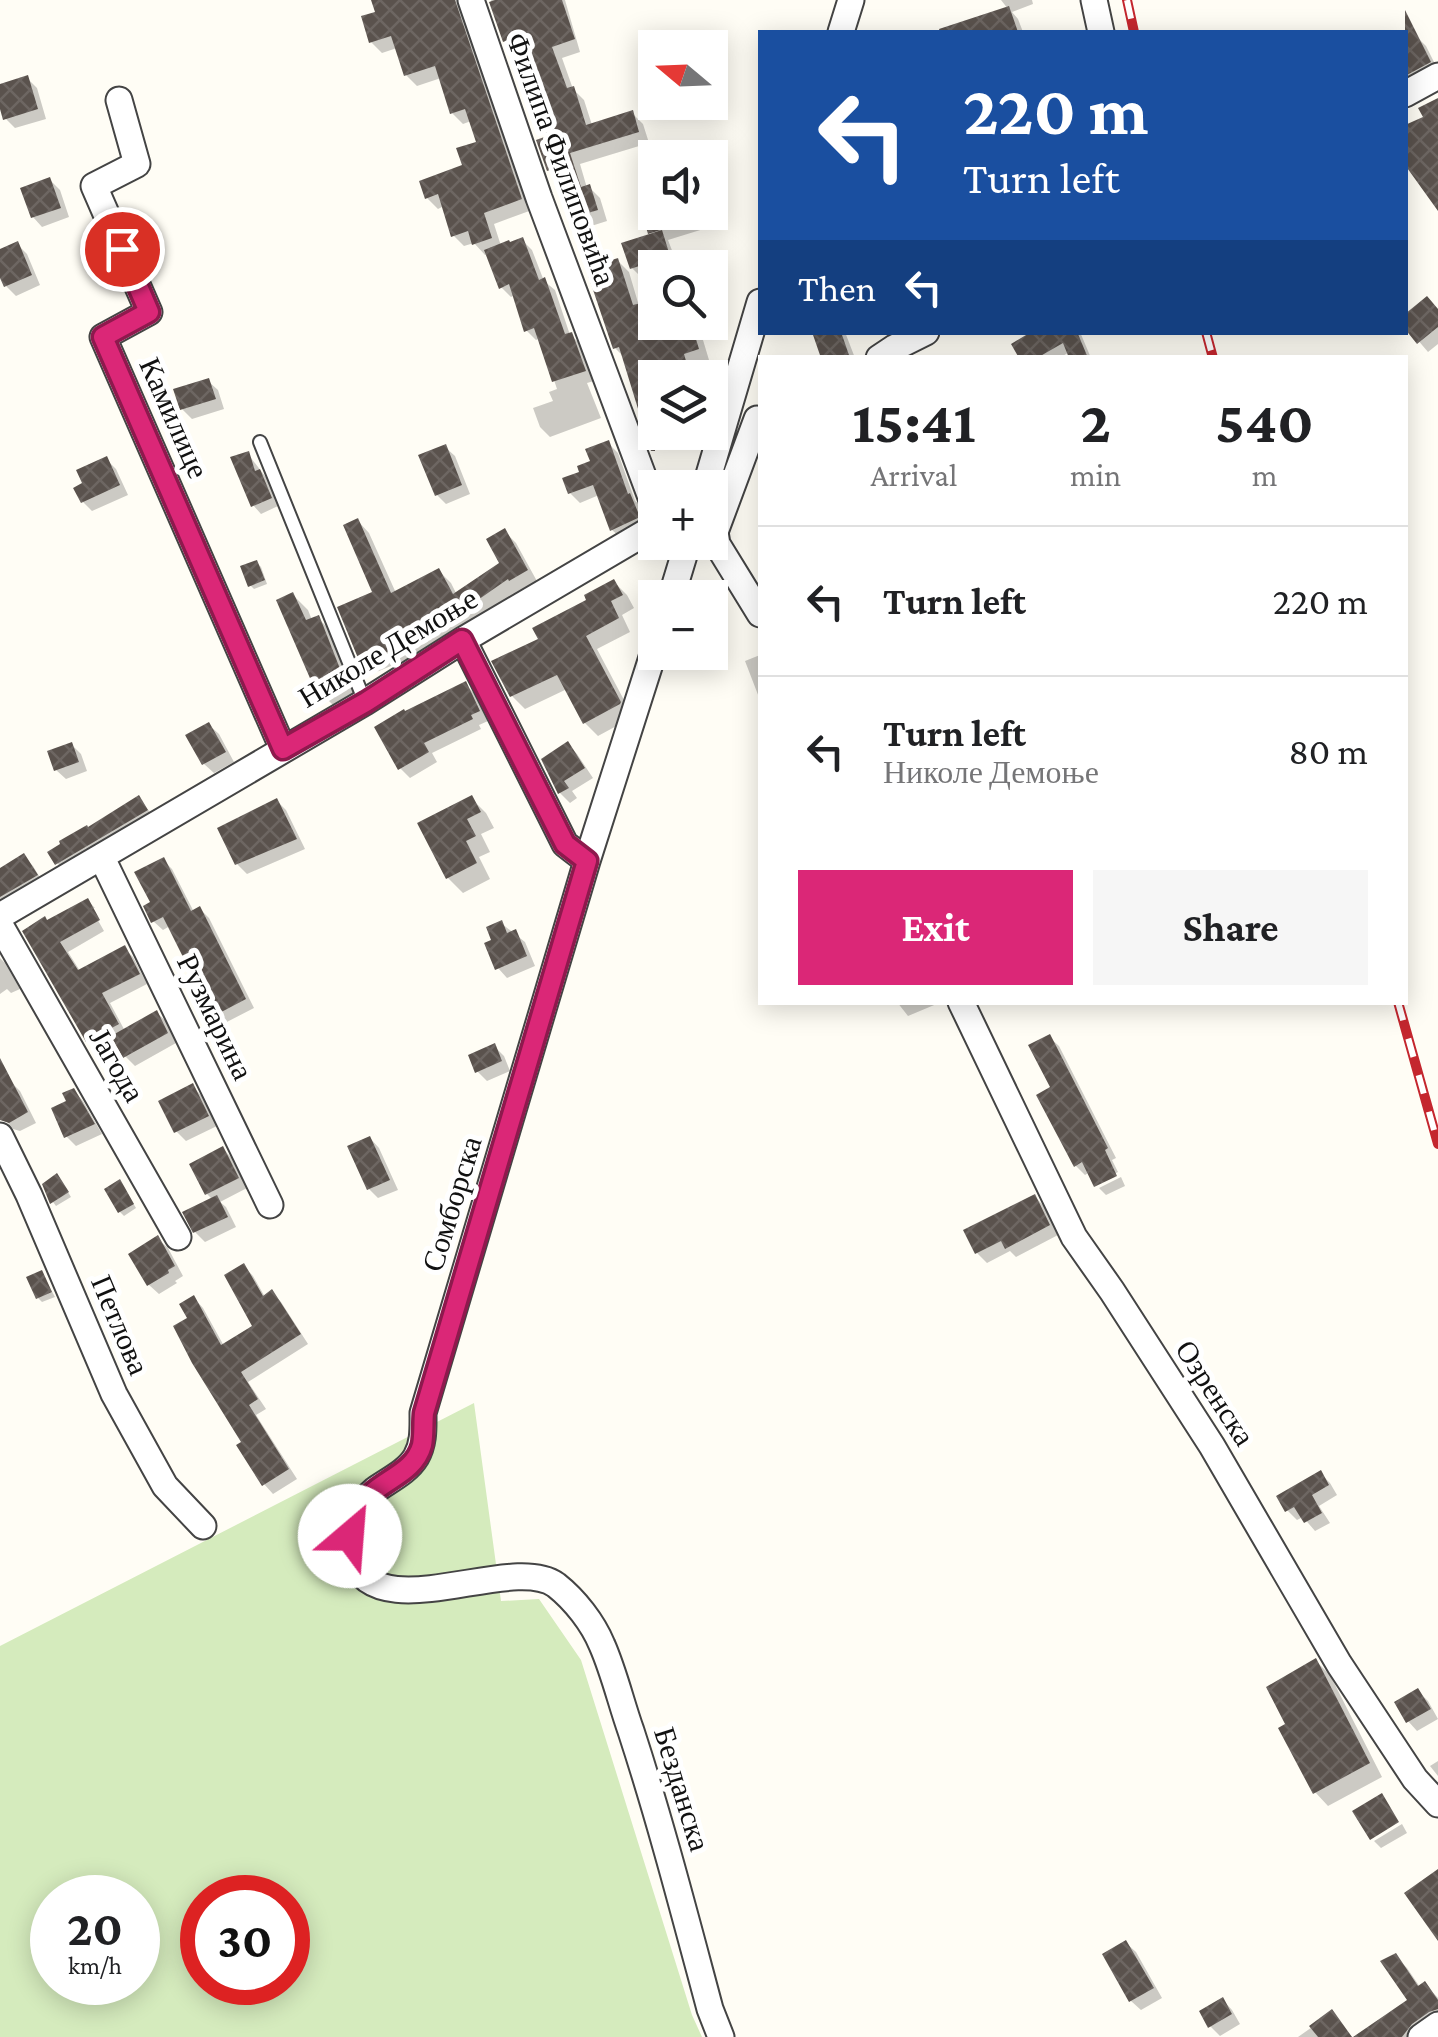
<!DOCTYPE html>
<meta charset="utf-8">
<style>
body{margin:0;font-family:"Crimson Pro",serif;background:#f6f6f6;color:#202124;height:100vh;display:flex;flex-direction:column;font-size:38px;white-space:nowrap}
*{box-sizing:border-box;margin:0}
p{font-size:32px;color:#757577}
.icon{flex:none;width:55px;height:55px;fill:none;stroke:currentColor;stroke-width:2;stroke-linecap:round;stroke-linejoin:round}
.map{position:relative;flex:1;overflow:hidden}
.details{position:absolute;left:758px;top:355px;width:650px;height:650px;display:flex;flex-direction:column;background:#fff;border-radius:0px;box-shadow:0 5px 25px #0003}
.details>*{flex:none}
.guide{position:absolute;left:758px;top:30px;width:650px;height:305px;border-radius:0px;box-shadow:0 5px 25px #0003;background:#1a4fa0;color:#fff;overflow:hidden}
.needle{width:65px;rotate:289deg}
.tools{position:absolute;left:638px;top:30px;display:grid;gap:20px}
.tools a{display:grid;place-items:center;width:90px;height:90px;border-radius:0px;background:#fff;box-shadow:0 5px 25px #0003;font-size:50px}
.speed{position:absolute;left:30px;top:1875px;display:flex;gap:20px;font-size:50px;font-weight:700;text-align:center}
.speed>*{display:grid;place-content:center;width:130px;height:130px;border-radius:50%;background:#fff;box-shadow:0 5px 25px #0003;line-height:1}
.speed small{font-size:25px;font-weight:400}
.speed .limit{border:15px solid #d22;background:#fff;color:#111}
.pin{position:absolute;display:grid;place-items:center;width:85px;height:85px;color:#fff;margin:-42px;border:5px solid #fff;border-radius:50%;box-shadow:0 2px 10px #0007}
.me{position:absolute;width:110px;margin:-55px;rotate:27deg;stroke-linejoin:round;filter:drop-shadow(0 0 8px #0008)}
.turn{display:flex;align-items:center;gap:35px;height:210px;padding:0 40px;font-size:45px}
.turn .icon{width:130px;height:130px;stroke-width:2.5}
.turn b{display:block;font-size:70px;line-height:85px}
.then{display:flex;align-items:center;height:95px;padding:0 40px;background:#0003;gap:20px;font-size:38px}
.eta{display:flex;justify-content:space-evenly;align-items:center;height:170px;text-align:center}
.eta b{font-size:60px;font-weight:700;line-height:70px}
.primary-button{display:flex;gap:20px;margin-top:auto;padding:20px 40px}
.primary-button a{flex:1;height:115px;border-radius:0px;background:#db2777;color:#fff;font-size:40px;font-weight:700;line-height:115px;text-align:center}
.primary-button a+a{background:#f6f6f6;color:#202124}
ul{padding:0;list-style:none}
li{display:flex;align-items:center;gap:30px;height:150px;padding:0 40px;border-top:2px solid #e0e0e0}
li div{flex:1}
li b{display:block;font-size:38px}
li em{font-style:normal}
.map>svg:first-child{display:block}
.green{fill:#d5ebbd;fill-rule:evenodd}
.shadow{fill:#0003}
.building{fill:url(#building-cross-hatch)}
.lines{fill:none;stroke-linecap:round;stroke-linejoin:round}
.lane-casing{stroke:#444;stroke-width:16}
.street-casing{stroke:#444;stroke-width:29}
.lane{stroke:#fff;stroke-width:12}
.street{stroke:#fff;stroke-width:25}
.rail-casing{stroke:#c4262e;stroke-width:10}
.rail{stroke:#fff;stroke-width:6;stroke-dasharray:19;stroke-linecap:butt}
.route-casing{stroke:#8e194d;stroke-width:25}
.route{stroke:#db2777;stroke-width:18}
.labels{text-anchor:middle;stroke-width:10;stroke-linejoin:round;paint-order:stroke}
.street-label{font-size:30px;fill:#111;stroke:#fff}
</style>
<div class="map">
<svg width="1438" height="2037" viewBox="0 0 1438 2037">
<defs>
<pattern id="building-cross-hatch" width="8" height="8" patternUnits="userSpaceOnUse" patternTransform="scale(2.5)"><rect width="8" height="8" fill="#5a524d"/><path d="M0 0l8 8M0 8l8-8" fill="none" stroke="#6d6662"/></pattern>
</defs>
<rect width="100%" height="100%" fill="#fffdf5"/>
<path class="green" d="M474 1403 501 1601 539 1599 581 1660 692 2015 702 2037H0V1646ZM52 1898H138V1982H52ZM202 1898H288V1982H202Z"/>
<path class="shadow" d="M373 0H470L532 210 494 224 501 246 522 240 532 250 544 281 555 290 570 335 581 344 594 381 587 383 601 418 550 437 540 427 533 408 553 401 549 392 557 389 540 338 536 340 526 330 515 295 511 297 501 287 488 254 485 255 474 243 464 246 453 235 444 206 438 209 427 198 465 166 479 144 471 121 463 124 452 113 441 78 417 86 406 75 397 48 382 53 371 42 378 13Z
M491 0H565L580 52 562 58 573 89 584 100 592 125 632 113 643 124 649 143 580 164 587 188 589 187 600 198 607 221 585 228 574 216 560 181 549 170 551 138 533 82 523 72 516 52 505 41Z
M1001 0H1032L1033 4 1012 12 1018 19 1023 32H974L970 22 1008 9Z
M1416 36 1426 46 1438 70 1405 90V42Z
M27 78 37 88 46 119 15 128 6 119 0 100V86Z
M50 180 60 190 69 217 42 227 33 217Z
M665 212H706L710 227 668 240 678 266 655 268V273L642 278 632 268 653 235 651 233Z
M17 244 27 254 40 285 16 296 6 286 0 272V252Z
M617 260 629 272 639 306 652 317 659 339 692 329 703 340 709 360 694 365 698 378H655V432L625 358 615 348Z
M1438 311V344L1428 352 1405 325V317Z
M814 332H845L855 358H824Z
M1036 332H1080L1091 358H1072L1069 352 1060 358H1021Z
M208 381 218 390 224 409 192 419 182 409Z
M608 443 618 453 635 501 640 505 648 527 622 539 612 530 599 495 580 503 570 493 582 473Z
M445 447 455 456 470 494 446 504 437 495Z
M248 454 268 480 278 506 261 514 253 505Z
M106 459 116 469 128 495 92 511 83 502Z
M358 521 369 533 396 593 439 571 451 583 457 595 503 563 504 531 516 543 538 583 523 591 522 590 487 613 431 644 436 654 414 665 408 659 374 673 362 662 375 593Z
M257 563 261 567 267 584 254 589 250 585Z
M614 582 627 595 634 608 622 615 630 632 597 649 633 717 598 736 585 723 567 689 525 709 512 696 541 640Z
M293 595 308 610 312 620 318 618 333 633 357 695 333 705 318 690Z
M760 655V700L745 661Z
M465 684 475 694 488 721 479 725 481 729 432 753 437 762 410 778 400 768Z
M209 725 219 734 234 762 214 773 204 764Z
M71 744 81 754 87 771 66 779 56 770Z
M568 744 577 754 593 778 572 791 577 798 570 803 560 793 544 760Z
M139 798 156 820 67 873 57 863Z
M471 798 486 813 494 828 481 834 490 852 479 857 490 879 463 893 448 878 420 824Z
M277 801 286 810 305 849 247 874 237 864Z
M23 856 33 866 45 886 0 913V870Z
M163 860 172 869 194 912 200 909 209 918 254 1008 221 1025 212 1016 200 984 170 926 163 930 153 921V903Z
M88 901 95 908H91L104 931 68 952 80 971 124 948 133 957 147 984 110 1003 125 1031 157 1013 167 1022 176 1043 135 1066 125 1056 116 1039 97 1050 88 1041 48 923Z
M501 923 525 942 535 966 507 978 498 968 495 941Z
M0 958 5 963 20 989 11 993 7 989 0 994Z
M897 1002H939V1003L908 1016Z
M1049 1037 1059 1046 1116 1158 1112 1160 1118 1172 1096 1183 1090 1172 1085 1175 1076 1166 1054 1088Z
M494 1046 504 1056 510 1071 487 1081 477 1071Z
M10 1081 20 1091 36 1123 20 1131 13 1129 0 1113V1086Z
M192 1086 202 1096 217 1126 186 1141 176 1131Z
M74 1091 83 1101 102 1134 76 1146 66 1136 69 1102Z
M370 1138 379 1148 398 1190 378 1198 369 1189Z
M223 1149 233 1159 247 1188 220 1202 226 1207 236 1227 205 1242 195 1232 213 1200 207 1194Z
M1121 1177 1125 1186 1106 1195 1099 1188Z
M61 1181 71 1197 56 1206 53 1202Z
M123 1186 136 1208 124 1216 120 1212Z
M1035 1197 1044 1206 1058 1235 1016 1257 1010 1251 987 1263 977 1253 966 1231Z
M158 1239 168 1248 183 1276 175 1281 177 1283 159 1294 149 1285Z
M244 1266 253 1276 265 1297 272 1292 281 1302 308 1344 248 1382 266 1409 256 1415 297 1479 273 1494 264 1484 244 1443 190 1319 194 1298 203 1308 224 1346 256 1327Z
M42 1273 55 1297 42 1302 38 1298Z
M1320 1473 1330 1483 1337 1495 1319 1506 1330 1523 1315 1531 1303 1517 1297 1520 1287 1510Z
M1316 1661 1330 1675 1382 1777 1328 1806 1315 1792 1288 1725Z
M1418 1691 1428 1701 1438 1719 1417 1731 1408 1721Z
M1438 1761V1776L1430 1766Z
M1402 1824 1407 1833 1381 1848 1374 1841Z
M1126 1943 1136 1952 1162 1998 1141 2010 1131 2001Z
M1395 1956 1407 1968 1420 1987 1425 1984 1438 1998V2024L1422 2037H1376L1411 2000Z
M1223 2000 1232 2010 1240 2024 1220 2036 1210 2026Z
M1332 2013 1352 2037H1298Z"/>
<path class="building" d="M371 0H455L522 199 484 213 492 238 472 245 468 231 451 237 438 194 425 199 419 181 462 165 456 148 476 142 465 109 450 114 435 66 404 76 391 36 369 43 361 16 375 12Z
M495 0H562L575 39 552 47 567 88 574 86 586 125 633 110 639 132 570 153 581 187 590 184 598 210 571 218 556 168 547 171 536 140 547 136 527 71 521 73 509 40 503 42 489 2Z
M1009 6 1018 32H940L939 29Z
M1405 10 1431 62 1405 76Z
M28 75 38 109 3 120 0 109V84Z
M1438 98V211L1405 165V125L1423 117 1418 108Z
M50 177 61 208 31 218 20 188Z
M657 212H704V216L648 234 643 217Z
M662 230 670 256 630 269 621 243Z
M523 237 539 280 545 277 565 334 572 332 586 371 552 382 534 328 524 332 509 284 499 289 484 250 509 240 510 242Z
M18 241 32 275 4 287 0 278V249Z
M618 258 633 305 641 303 653 338 692 326 699 349 684 354 691 378H655V451H651L619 347 613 349 588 275 598 271 596 265Z
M1427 296 1438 309V327L1417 344 1405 329V314Z
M812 332H841L850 358H821Z
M1031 332H1081L1078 334 1088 358H1069L1063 343 1037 358H1019L1011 344Z
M209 378 216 399 180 410 173 389Z
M609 440 628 494 630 493 640 517 610 531 593 485 568 494 562 478 579 472 577 466 590 461 585 449Z
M446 444 462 485 435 496 418 455Z
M249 451 255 471 260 469 272 498 251 507 230 457Z
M107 456 120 485 81 503 73 488 82 483 76 470Z
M358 518 391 593 439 568 453 594 499 563 486 539 505 528 528 570 509 581 508 579 475 602 421 631 426 642 400 654 397 648 360 663 337 607 372 592 343 525Z
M257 560 265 580 248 587 240 566Z
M614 579 623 595 611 601 619 618 586 636 621 702 620 704 583 724 557 675 510 697 491 661 538 639 532 628 586 600 584 595Z
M293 592 306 620 319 615 344 679 316 692 276 600Z
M466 681 480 711 471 715 473 719 424 743 429 752 398 770 374 727 404 709 405 711Z
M209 722 226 752 202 765 185 735Z
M568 741 585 768 564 781 569 788 558 794 541 759Z
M72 742 79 762 54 771 47 751Z
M139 795 148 810 55 865 47 852 60 844 59 841 87 825 88 827Z
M472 795 481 812 467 819 476 836 466 841 477 863 446 879 417 823Z
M277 798 297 839 235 865 217 828Z
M24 853 38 875 0 897V868Z
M164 857 191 911 200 906 246 999 210 1018 193 985 196 983 163 917 151 923 143 906 150 902 134 872Z
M88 898 100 920 60 942 78 970 125 945 140 974 102 993 119 1024 86 1042 22 931 45 916 47 920Z
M502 920 507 933 516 929 527 956 495 970 484 943 491 940 486 927Z
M157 1010 168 1033 123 1058 111 1036Z
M1050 1034 1108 1148 1105 1150 1117 1176 1094 1187 1082 1162 1074 1167 1036 1095 1050 1087 1028 1045Z
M495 1043 502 1061 475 1073 468 1055Z
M0 1058 28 1112 9 1123 0 1120Z
M193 1083 209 1116 174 1133 158 1101Z
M74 1088 95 1124 64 1138 51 1108 66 1101 62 1093Z
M370 1136 390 1180 367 1190 347 1146Z
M223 1146 239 1178 205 1195 189 1164Z
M57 1173 69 1192 50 1204 42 1184Z
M120 1179 134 1204 118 1213 104 1189Z
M1035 1194 1050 1225 1005 1249 1001 1241 975 1254 963 1230Z
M217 1195 228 1217 193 1233 182 1212Z
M158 1235 175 1266 168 1270 169 1273 147 1286 128 1254Z
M244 1263 263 1296 272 1289 301 1334 241 1372 258 1399 249 1405 289 1469 262 1486 236 1445 241 1442 192 1363 173 1326 187 1318 179 1304 194 1295 221 1345 252 1326 224 1275Z
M42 1270 52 1292 36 1299 26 1277Z
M1321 1470 1329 1485 1312 1495 1322 1513 1304 1523 1294 1507 1285 1512 1276 1496Z
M1316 1658 1370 1763 1313 1794 1278 1728 1285 1724 1266 1687Z
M1418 1688 1431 1709 1406 1723 1394 1702Z
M1382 1793 1399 1822 1370 1840 1352 1811Z
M1438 1869V1941L1404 1893Z
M1126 1940 1154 1988 1129 2002 1102 1954Z
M1396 1953 1418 1986 1425 1981 1438 2000V2009L1429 2012 1412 2024 1402 2037H1353L1407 2000 1380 1961Z
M1223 1997 1232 2014 1208 2028 1199 2011Z
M1332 2009 1352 2037H1318L1309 2026Z"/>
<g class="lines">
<g class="lane-casing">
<path id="lane" d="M260 442 365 702"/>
</g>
<g class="street-casing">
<path id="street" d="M471 0 539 198 655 508
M1094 0 1101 32
M841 32 851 0
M1405 94 1438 76
M119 100 137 164 94 186 149 312 103 337 283 749
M879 358 894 348 926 332
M757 419 715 532 717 544 760 614
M705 488 760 302
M671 598 688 542
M463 640 565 844 587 861
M655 648 587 861 423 1413C423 1428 424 1443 416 1457 407 1472 389 1480 375 1490 356 1505 344 1535 352 1558 377 1630 511 1553 556 1585 575 1600 593 1623 602 1645 614 1672 621 1703 631 1731 661 1823 685 1916 710 2009L721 2037
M102 858 270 1205
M0 916 365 702 463 640 655 527
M0 925 178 1237
M961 1002 1074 1237 1112 1291 1212 1446 1339 1664 1415 1779 1438 1804
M0 1136 29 1195 114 1394 165 1486 203 1526
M1421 2037 1438 2025"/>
</g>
<use href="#lane" class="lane"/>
<use href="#street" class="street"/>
<g class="rail-casing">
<path id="rail" d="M1127 0 1134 32
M1206 332 1213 358
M1398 1002 1438 1144"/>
</g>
<use href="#rail" class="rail"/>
</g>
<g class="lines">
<g class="route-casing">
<path id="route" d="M122 249 149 312 103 337 283 749 366 702 462 640 565 844 587 861 424 1413C423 1423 424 1435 422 1445 415 1471 388 1478 371 1494 359 1505 353 1521 350 1536"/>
</g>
<use href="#route" class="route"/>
</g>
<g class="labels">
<g class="street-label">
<text transform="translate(561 159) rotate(70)" y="10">Филипа Филиповића</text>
<text transform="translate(174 418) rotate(66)" y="10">Камилице</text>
<text transform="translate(388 648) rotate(-31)" y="10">Николе Демоње</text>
<text transform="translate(215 1017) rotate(64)" y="10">Рузмарина</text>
<text transform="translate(117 1065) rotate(60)" y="10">Јагода</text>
<text transform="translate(452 1204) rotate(-73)" y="10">Сомборска</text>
<text transform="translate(120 1325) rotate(67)" y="10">Петлова</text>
<text transform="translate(1215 1393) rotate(57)" y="10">Озренска</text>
<text transform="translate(682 1789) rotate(73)" y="10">Безданска</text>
</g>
</g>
</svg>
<div class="tools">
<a><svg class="needle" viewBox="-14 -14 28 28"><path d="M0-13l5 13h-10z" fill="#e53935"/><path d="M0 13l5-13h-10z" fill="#757577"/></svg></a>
<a><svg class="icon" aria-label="sound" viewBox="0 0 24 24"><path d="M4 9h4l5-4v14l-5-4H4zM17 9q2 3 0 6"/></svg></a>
<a><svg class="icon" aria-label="search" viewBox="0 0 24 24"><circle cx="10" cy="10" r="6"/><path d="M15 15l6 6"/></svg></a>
<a><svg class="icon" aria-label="layers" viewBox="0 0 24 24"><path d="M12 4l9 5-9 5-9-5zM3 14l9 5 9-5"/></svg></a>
<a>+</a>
<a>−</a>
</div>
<div class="speed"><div>20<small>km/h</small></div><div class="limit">30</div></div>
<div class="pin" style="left:122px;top:249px;background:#d93025"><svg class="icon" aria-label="arrive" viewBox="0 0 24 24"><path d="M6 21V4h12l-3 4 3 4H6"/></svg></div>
<svg class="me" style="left:350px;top:1536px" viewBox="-20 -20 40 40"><circle r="19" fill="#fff"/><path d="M0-13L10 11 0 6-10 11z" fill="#db2777"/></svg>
<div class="guide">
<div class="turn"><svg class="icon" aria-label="left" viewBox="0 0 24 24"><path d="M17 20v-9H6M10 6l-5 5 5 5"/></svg><div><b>220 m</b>Turn left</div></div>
<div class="then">Then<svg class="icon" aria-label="left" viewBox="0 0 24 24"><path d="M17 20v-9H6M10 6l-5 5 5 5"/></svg></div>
</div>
<section class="details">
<div class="eta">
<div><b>15:41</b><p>Arrival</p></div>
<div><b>2</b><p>min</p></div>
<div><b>540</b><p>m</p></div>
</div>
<ul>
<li><svg class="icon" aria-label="left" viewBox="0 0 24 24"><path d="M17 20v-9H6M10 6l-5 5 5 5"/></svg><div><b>Turn left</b></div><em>220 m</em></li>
<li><svg class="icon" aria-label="left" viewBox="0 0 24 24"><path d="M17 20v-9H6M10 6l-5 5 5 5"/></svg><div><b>Turn left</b><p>Николе Демоње</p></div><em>80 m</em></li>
</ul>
<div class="primary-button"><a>Exit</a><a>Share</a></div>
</section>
</div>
